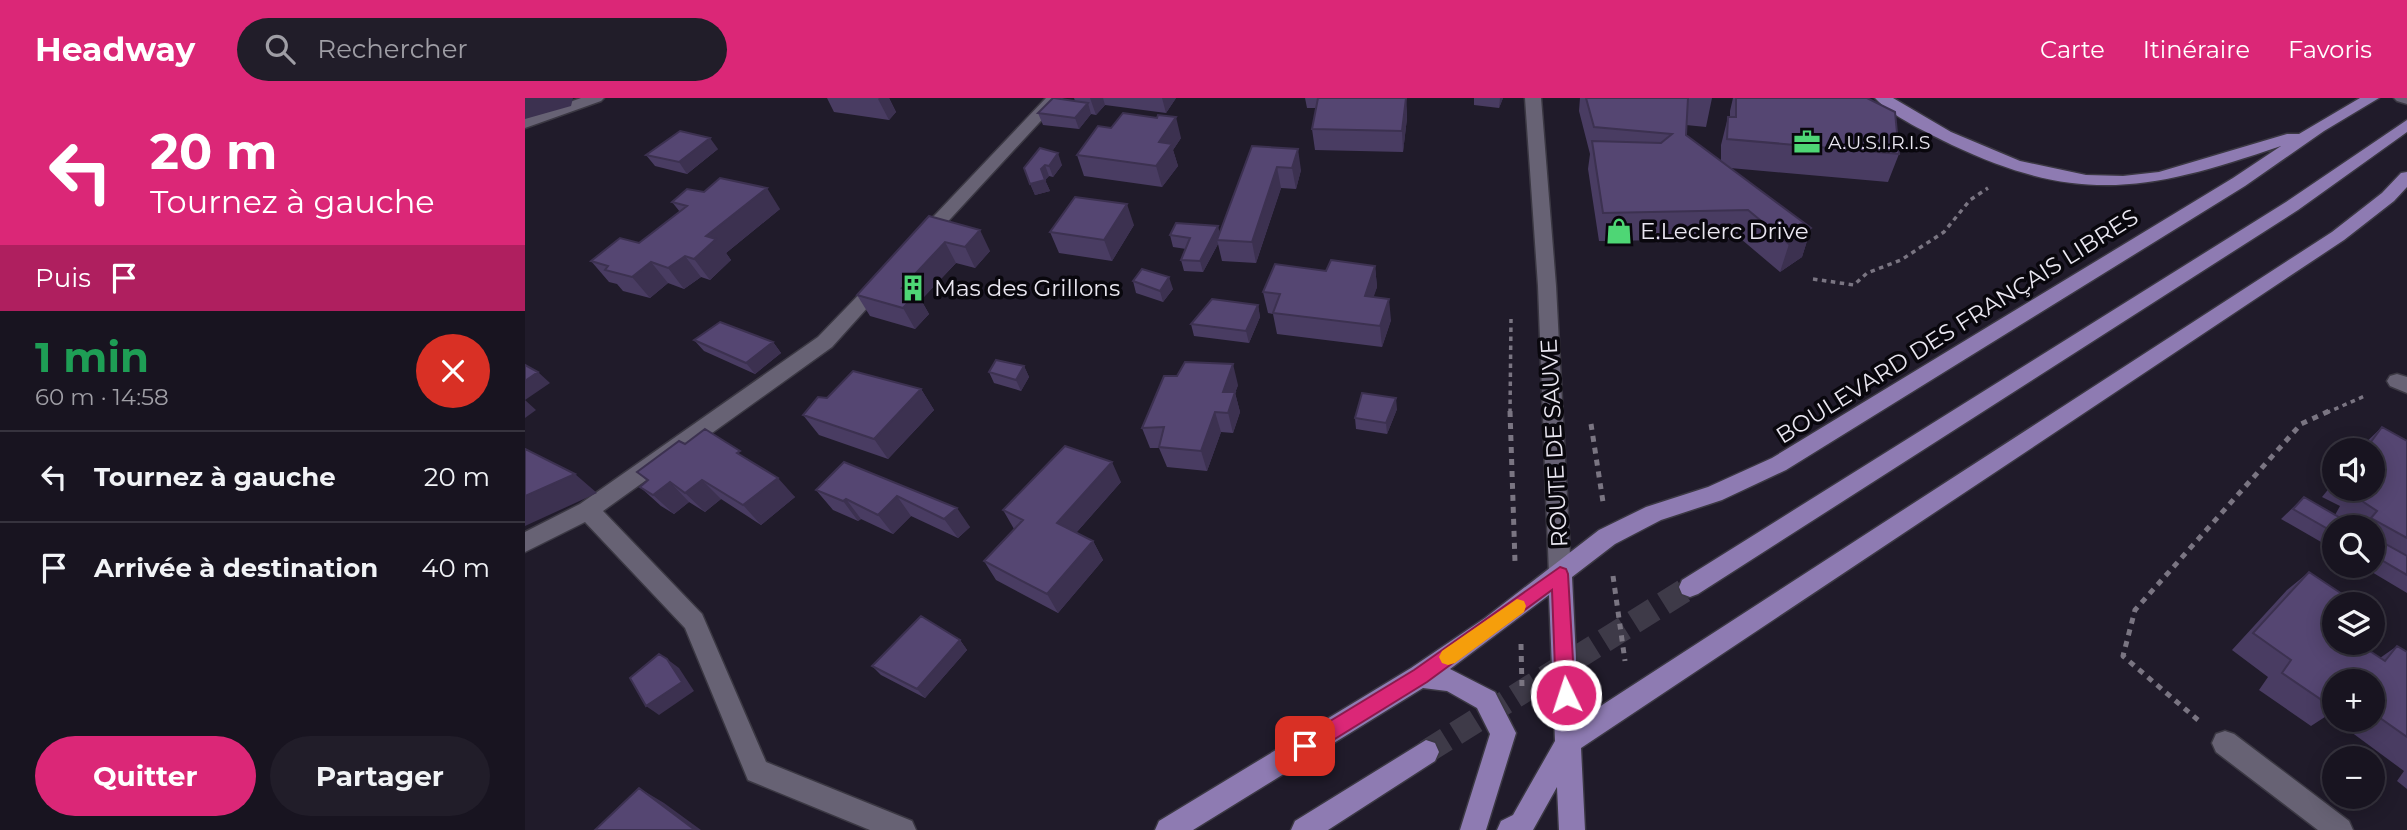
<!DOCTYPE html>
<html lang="fr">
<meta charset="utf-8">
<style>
body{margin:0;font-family:Montserrat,sans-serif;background:#211d29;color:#f1f3f6;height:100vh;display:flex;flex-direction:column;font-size:26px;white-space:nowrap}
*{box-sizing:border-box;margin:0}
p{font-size:23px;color:#9f9ea5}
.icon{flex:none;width:38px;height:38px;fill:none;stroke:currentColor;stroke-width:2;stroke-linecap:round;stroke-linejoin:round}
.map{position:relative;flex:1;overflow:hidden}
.side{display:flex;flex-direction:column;background:#181420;width:525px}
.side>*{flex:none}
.guide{background:#db2777;color:#fff;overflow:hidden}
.fabs{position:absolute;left:1797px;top:340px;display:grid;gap:14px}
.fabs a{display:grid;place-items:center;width:63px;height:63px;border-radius:50%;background:#181420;box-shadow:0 4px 18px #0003,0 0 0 2px #36333e;font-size:35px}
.pin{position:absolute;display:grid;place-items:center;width:60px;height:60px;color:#fff;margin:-30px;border-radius:14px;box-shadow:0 4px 10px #0006}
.me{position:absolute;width:77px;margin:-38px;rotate:356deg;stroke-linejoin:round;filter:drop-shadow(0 0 5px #0008)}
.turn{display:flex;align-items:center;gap:24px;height:147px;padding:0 35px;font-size:32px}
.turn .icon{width:91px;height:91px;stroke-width:2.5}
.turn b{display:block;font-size:49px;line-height:60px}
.then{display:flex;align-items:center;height:66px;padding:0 35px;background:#0003;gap:14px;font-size:26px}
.round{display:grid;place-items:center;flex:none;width:74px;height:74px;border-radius:37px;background:#211d29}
.overview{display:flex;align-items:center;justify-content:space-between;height:119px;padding:0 35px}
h1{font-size:42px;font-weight:700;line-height:52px;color:#1e9e55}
.cta{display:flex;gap:14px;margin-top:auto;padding:14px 35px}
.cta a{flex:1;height:80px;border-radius:42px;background:#db2777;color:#fff;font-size:28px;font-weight:700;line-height:80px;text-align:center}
.cta a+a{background:#211d29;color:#f1f3f6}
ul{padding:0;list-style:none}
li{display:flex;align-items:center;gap:21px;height:91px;padding:0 35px;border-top:2px solid #36333e}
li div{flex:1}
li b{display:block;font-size:26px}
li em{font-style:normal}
header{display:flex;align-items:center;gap:42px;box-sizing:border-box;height:98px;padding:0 35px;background:#db2777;color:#fff}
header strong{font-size:33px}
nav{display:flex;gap:38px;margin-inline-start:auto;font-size:24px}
.search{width:490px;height:63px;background:#211d29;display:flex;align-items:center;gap:18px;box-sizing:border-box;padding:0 24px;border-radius:38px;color:#9f9ea5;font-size:26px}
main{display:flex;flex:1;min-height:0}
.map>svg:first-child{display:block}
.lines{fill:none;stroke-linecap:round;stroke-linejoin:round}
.primary-tunnel{stroke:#3e3a48;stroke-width:24;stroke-dasharray:24 11;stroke-linecap:butt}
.street-casing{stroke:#3b3843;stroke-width:3}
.secondary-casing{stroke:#3b3843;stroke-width:3}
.primary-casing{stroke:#3b3843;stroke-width:3}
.path-far1{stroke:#7a7582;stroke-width:3.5;stroke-dasharray:4.5 4.5;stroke-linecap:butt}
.path{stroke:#7a7582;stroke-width:5;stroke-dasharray:6 6;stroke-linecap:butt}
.street{fill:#676274;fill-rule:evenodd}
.secondary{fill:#676274;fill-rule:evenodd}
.primary{fill:#8e7bb2;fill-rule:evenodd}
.wall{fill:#493c62;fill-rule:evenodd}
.shaded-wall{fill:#3c3150}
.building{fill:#554672;stroke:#3c3150;stroke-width:2}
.route{fill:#db2777;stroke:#8e194d;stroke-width:2}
.slow{fill:#f59e0b}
.labels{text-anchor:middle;stroke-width:7;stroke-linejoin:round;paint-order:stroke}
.far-poi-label{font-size:19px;fill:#eae7f1;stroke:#09070d;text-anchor:start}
.poi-label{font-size:23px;fill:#eae7f1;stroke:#09070d;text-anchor:start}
.street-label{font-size:23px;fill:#eae7f1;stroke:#09070d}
</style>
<header>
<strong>Headway</strong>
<div class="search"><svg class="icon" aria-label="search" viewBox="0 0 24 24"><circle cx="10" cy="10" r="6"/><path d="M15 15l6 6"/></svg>Rechercher</div>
<nav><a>Carte</a><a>Itinéraire</a><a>Favoris</a></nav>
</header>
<main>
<section class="side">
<div class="guide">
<div class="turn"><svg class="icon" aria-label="left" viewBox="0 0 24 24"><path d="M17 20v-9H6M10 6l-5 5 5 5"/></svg><div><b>20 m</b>Tournez à gauche</div></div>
<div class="then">Puis<svg class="icon" aria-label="arrive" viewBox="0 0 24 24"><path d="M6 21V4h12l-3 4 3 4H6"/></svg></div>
</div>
<div class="overview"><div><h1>1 min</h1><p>60 m · 14:58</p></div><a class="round" style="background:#d93025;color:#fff"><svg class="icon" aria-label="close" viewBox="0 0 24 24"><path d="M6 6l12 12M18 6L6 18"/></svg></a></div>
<ul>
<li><svg class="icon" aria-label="left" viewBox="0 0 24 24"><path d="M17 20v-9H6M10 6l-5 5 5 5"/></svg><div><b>Tournez à gauche</b></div><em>20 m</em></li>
<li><svg class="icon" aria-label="arrive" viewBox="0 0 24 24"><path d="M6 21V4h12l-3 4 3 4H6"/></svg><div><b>Arrivée à destination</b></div><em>40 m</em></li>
</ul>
<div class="cta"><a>Quitter</a><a>Partager</a></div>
</section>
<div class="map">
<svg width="1882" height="732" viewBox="0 0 1882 732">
<rect width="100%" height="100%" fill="#201b2a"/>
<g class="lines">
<path class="primary-tunnel" d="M901 654 1165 489"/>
<g class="street-casing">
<path id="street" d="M56 0H79L76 3 0 30V20Z
M521 0H537L403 145H391L388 141 391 137Z
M1869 0H1882V6L1872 3Z
M355 179 361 181 364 185 361 189 307 249 78 413 177 516 241 664 387 723 391 732H345L223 682 160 530 60 424 0 454V434L55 406 293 239 349 181Z
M1872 276 1882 279V295L1865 288 1862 283 1865 278Z
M1700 633 1709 636 1824 723 1828 732H1793L1691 654 1687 645 1691 636Z"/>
</g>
<g class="secondary-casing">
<path id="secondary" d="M1000 0H1016L1031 188 1046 476 1043 483 1035 486 1027 483 1024 476 1013 188Z"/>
</g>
<g class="primary-casing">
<path id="primary" d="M1350 0H1368L1426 34 1495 63 1561 77 1598 78 1634 74 1762 36H1774L1835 0H1854L1799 33 1720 88 1261 372 1197 402 1136 422 1090 446 1047 479 1054 622 1807 134 1857 95 1876 75 1882 74V89L1869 103 1819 142 1056 650 1060 732H1034L1032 689 1008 732H972L976 723 988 717 1030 643 1024 497 925 571 970 594 991 635 961 732H935L965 636 952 610 922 593 898 590 668 732H630L634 723 886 570 960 520 1074 432 1121 409 1183 389 1247 360 1708 80 1756 48C1627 92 1556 108 1427 47 1405 36 1366 18 1350 0Z
M1882 22V34L1773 112 1173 496 1165 499 1157 496 1154 489 1157 482 1761 104Z
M901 642 910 645 914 654 910 663 803 732H766L770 723Z"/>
</g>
<path class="path-far1" d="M1288 181 1329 187 1342 175 1376 162 1419 134 1445 102 1463 90
M985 315 986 221
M1801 315 1842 297"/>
<path class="path" d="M985 313 990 464
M1066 326 1078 404
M1088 478 1100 563
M996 546 997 590
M1673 622 1598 558 1610 512 1776 326 1804 313"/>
<use href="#street" class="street"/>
<use href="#secondary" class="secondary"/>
<use href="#primary" class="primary"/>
</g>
<path class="wall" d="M302 0H364L371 14 364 22 309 14Z
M549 0H651L641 15 580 7 571 17 566 16 554 31 518 27 513 15 550 3Z
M780 0H881L882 20 878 54 790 52 787 31 791 10H782Z
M949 0H978L974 10 949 7Z
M1055 0H1187L1181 29 1161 27V37L1196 63V47L1203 19H1205V13L1208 0H1342L1374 56 1363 84 1205 70 1286 130 1277 159 1255 174 1216 141 1074 143 1063 71 1065 56 1054 13Z
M656 40 648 52 653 68 637 89 559 78 552 57Z
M727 48 776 72 771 91 756 90 731 165 697 163 693 146 678 174 659 173 656 162 661 151 648 149 645 137 695 134Z
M515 50 537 67 528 79 524 78 520 82 525 93 510 97 499 70Z
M193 51 162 76 130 68 121 57Z
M147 104 255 111 201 155 206 162 185 182 176 179 159 191 143 185 125 200 98 193 92 186 84 184 66 163 114 145 155 114Z
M404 118 465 153 450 170 431 165 396 202 404 216 390 231 345 218 332 197Z
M609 127 587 163 534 155 525 134Z
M850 168 852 189 848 199 866 222 857 249 752 236 748 216 743 215 738 194 801 173Z
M608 183 648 191 638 204 611 195Z
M733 207 735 219 724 245 669 238 666 226Z
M169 242 248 244 256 255 230 276 179 253Z
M499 268 504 279 496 293 469 285 464 274Z
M713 287 710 295 715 314 708 335 696 334 682 373 642 369 634 350H625L617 330Z
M396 291 409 312 363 361 294 337 278 317 302 300Z
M872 311 862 336 831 331 830 320Z
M1857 329 1882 343V495L1835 467H1848V429H1810V452L1756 421 1779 399 1810 417 1815 408 1797 399 1810 383V390H1848V352H1833Z
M160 346 223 361 270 399 236 427 196 401 180 414 164 404 149 416 136 408 115 389 122 383 112 374Z
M319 364 445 429 433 440 386 418 368 436 336 421 333 423 308 412 291 392Z
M596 384 551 435 568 443 578 462 533 515 471 482 459 463 489 431 478 412Z
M1784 474 1810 544 1855 560 1872 548 1882 554V691L1872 683 1879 673 1803 617 1786 628 1734 592 1743 579 1707 552 1762 492ZM1810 583H1848V621H1810Z
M435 542 442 552 400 600 356 577 347 568Z"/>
<path class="shaded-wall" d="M0 0H48L46 8 0 21Z
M354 0H364L371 14 364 22 353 1Z
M565 0H578L580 7 571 17Z
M637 0H651L641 15Z
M881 0 882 20 878 54 877 33Z
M975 0H978L974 10Z
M563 5 566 16 554 31 550 20Z
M651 19 656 40 648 52 653 68 637 89 631 68 634 44Z
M185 40 193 51 162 76 154 64Z
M773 51 776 72 771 91 767 70Z
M533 55 537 67 528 79 524 68Z
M520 67 524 78 520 82 525 93 510 97 505 86Z
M752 69 756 90 731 165 727 144Z
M242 90 255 111 201 155 206 162 185 182 169 161 181 138Z
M602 106 609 127 587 163 579 142Z
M693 128 696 139 692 142 693 146 678 174 675 163Z
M1286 130 1277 159 1255 174 1264 146Z
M455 132 465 153 450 170 440 149Z
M420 144 431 165 396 202 404 216 390 231 378 210 377 190Z
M160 158 176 179 159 191 143 170Z
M126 164 143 185 125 200 107 179Z
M850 168 852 189 842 219 840 198Z
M644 179 648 191 638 204 635 193Z
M864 201 866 222 857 249 855 228Z
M733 207 735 219 724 245 721 233Z
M248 244 256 255 230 276 221 265Z
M708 266 713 287 710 295 715 314 708 335 698 294Z
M499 268 504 279 496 293 491 282Z
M13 274 25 285 0 302 11 312 0 320V283Z
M396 291 409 312 363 361 349 341Z
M871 300 872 311 862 336 861 325Z
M690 314 696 334 682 373 676 353Z
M587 364 596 384 542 445 532 425Z
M50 376 72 395 0 428V398Z
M253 380 270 399 236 427 218 407Z
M177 382 196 401 180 414 160 395Z
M145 384 164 404 149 416 128 397Z
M372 398 386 418 368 436 353 417Z
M321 401 336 421 333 423 318 403Z
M432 410 445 429 433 440 419 421Z
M568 443 578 462 533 515 522 496Z
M435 542 442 552 400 600 392 591Z
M142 561 154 570 169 593 134 617 121 608Z
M114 690 139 705 176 732H170Z"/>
<path class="building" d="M528 0H529L563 5 550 20 513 15Z
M793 0H881L877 33 787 31Z
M1061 0H1163L1161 37 1286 130 1264 146 1223 112 1078 115 1067 43 1136 45 1147 36 1069 29Z
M1211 0H1342L1370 14 1374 56 1202 41 1203 19H1211Z
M598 15 632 20 633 17 651 19 634 44 647 46 631 68 552 57 573 28 586 30Z
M155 33 185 40 154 64 121 57Z
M727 48 773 51 767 70 752 69 727 144 692 142Z
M515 50 533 55 524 68 520 67 516 71 520 82 505 86 499 70Z
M195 80 242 90 181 138 191 141 169 161 160 158 143 170 126 164 107 179 80 172 83 168 66 163 95 140 114 145 162 108 147 104 162 91 179 94Z
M550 99 602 106 579 142 525 134Z
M404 118 455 132 440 149 420 144 377 190 392 195 378 210 332 197Z
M651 125 693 128 675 163 656 162 665 140 645 137Z
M806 162 850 168 840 198 864 201 855 228 748 215 755 196 738 194 750 166 801 173Z
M617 171 644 179 635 193 608 183Z
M687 201 733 207 721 233 666 226Z
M195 224 248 244 221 265 169 242Z
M471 262 499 268 491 282 464 274Z
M660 264 708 266 698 294H710L703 315 690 314 676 353 634 349 639 329 617 330 639 278H652Z
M0 267 13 274 0 283Z
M328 273 396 291 349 341 278 317 293 299 302 300Z
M837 295 871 300 861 325 830 320Z
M1857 329 1882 343V440L1846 420 1852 413 1831 399 1836 390H1848V352H1840Z
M180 331 215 353 212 355 253 380 218 407 177 382 160 395 145 384 128 397 115 389 123 382 112 374 154 343 160 346Z
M540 348 587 364 532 425 568 443 522 496 459 463 498 422 478 412Z
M0 351 50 376 0 398Z
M319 364 432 410 419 421 372 398 353 417 321 401 318 403 291 392Z
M1779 399 1831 429H1810V435L1768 411Z
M1848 439 1882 458V477L1848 457Z
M1784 474 1832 506H1810V544H1831L1860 563 1872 548 1882 554V639L1848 615V583H1810V611L1757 575 1766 562 1728 535Z
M396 518 435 542 392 591 347 568Z
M134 556 142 561 157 584 121 608 105 580Z
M114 690 170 732H70Z"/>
<path class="route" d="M1035 469 1041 471 1043 476 1050 597 1047 604 1041 606 1034 604 1031 597 1027 492 902 584 787 655 780 657 774 655 771 648 774 642 889 572Z"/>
<path class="slow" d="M992 501 999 503 1001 508 999 514 930 565 923 567 917 565 914 559 917 553Z"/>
<defs>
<g id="office-bare" transform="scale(2.1)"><path d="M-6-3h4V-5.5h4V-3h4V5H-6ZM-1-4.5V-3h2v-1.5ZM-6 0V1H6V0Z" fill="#4ed675" stroke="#09070d" stroke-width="2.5" paint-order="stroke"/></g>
<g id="shop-bare" transform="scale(2.1)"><path d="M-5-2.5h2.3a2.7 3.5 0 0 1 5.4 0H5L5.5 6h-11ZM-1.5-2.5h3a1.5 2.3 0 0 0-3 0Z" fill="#4ed675" stroke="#09070d" stroke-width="2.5" paint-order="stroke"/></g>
<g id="building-bare" transform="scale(2.1)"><path d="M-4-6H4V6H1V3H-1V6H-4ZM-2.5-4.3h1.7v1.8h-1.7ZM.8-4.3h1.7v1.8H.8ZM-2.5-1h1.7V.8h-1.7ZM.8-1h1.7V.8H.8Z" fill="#4ed675" stroke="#09070d" stroke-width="2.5" paint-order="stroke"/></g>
</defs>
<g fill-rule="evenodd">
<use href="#office-bare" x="1282" y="44"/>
<use href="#shop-bare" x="1094" y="133"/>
<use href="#building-bare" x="388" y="190"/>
</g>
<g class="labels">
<g class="far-poi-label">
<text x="1303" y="51">A.U.S.I.R.I.S</text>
</g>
<g class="poi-label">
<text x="1115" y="141">E.Leclerc Drive</text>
<text x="409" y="198">Mas des Grillons</text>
</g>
<g class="street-label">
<text transform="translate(1432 228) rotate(-32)" y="8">BOULEVARD DES FRANÇAIS LIBRES</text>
<text transform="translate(1029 345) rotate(-93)" y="8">ROUTE DE SAUVE</text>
</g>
</g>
</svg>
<div class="fabs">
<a><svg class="icon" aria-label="sound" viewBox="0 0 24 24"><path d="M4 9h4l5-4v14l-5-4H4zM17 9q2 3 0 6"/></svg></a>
<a><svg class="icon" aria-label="search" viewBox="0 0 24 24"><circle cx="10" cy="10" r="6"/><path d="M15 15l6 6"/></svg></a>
<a><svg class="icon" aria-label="layers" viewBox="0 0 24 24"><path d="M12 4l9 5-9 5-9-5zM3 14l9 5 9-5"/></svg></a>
<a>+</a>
<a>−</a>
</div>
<div class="pin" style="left:780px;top:648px;background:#d93025"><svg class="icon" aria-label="arrive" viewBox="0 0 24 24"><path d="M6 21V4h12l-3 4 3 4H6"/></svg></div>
<svg class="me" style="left:1041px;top:597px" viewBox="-20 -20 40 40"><circle r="17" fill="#db2777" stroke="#fff" stroke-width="3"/><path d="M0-11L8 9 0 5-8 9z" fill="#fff"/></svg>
</div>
</main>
